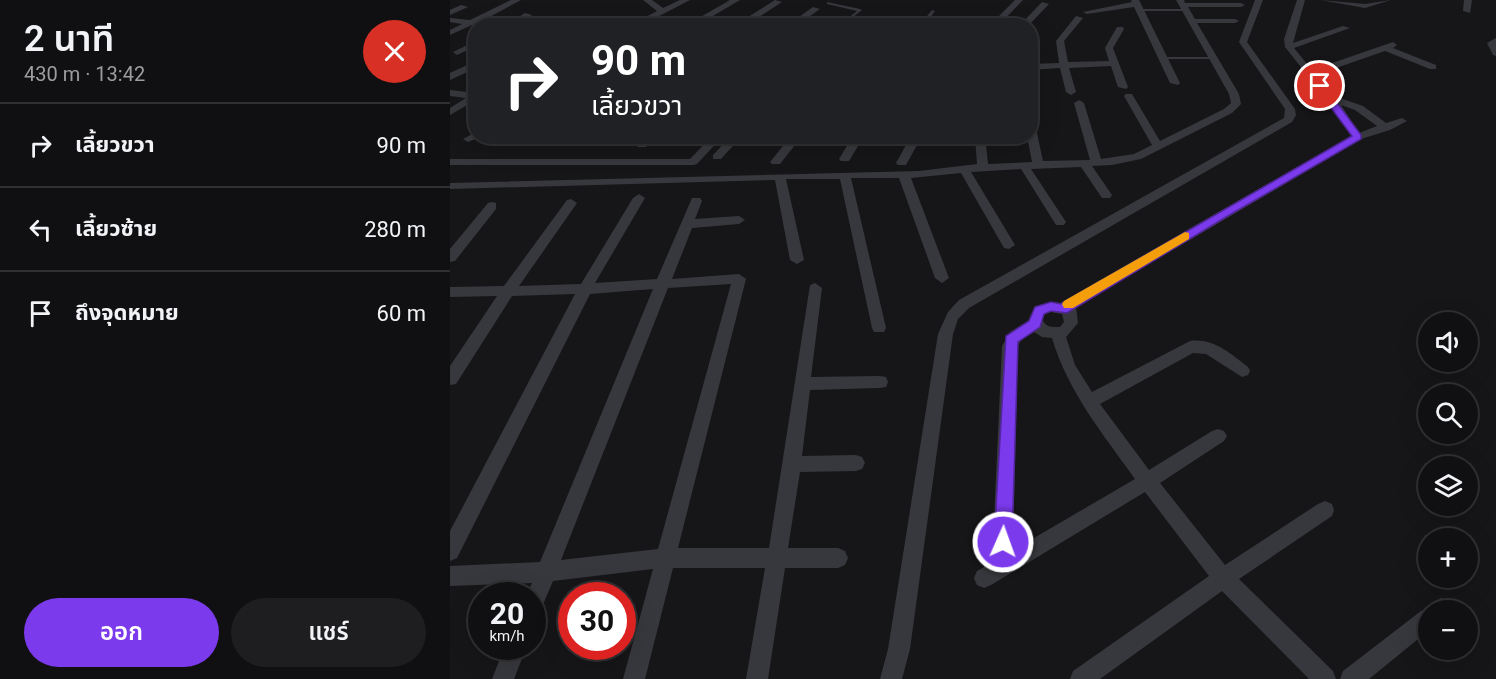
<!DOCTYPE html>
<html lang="th">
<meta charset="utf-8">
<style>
body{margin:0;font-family:Roboto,"Noto Sans Thai",sans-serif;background:#1e1e20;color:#f1f3f6;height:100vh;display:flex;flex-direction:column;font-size:22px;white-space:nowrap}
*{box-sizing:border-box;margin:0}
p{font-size:20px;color:#9c9d9f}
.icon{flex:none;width:33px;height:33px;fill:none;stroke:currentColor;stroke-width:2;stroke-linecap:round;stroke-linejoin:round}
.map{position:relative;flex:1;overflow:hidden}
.drawer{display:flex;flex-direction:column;background:#101012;width:450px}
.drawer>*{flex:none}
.top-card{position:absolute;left:18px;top:18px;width:570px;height:126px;border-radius:24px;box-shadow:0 6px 24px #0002,0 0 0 2px #303032;background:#202124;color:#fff;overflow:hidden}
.buttons{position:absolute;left:968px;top:312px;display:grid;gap:12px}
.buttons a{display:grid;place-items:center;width:60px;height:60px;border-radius:50%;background:#101012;box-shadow:0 6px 24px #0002,0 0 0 2px #303032;font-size:30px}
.speed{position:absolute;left:18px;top:582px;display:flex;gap:12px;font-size:30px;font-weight:700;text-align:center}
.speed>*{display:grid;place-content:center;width:78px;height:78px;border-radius:50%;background:#101012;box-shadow:0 6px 24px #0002,0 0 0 2px #303032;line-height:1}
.speed small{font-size:15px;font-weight:400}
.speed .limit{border:9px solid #d22;background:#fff;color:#111}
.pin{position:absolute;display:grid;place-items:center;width:51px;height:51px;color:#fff;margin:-26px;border:3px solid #fff;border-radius:50%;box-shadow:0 2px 6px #0007}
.me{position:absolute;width:66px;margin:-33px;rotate:2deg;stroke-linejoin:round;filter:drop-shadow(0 0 4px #0008)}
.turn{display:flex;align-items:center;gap:21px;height:126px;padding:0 24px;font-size:27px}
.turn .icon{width:78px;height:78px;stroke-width:2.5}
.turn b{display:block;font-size:42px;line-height:51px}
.round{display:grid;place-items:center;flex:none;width:63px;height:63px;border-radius:32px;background:#1e1e20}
.overview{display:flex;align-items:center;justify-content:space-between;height:102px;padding:0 24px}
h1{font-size:36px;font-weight:600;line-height:45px}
.primary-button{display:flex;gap:12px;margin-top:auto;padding:12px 24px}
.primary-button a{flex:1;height:69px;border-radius:36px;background:#7c3aed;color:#fff;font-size:24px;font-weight:600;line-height:69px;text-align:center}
.primary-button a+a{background:#1e1e20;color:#f1f3f6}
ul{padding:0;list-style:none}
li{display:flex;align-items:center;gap:18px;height:84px;padding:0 24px;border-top:2px solid #303032}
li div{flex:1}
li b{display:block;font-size:22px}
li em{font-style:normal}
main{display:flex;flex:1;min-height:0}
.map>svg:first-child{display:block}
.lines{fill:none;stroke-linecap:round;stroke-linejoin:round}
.lane{fill:#37383d;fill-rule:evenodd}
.street{fill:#37383d;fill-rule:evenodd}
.route{fill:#7c3aed;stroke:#51269a;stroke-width:1.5}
.slow{fill:#f59e0b}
</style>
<main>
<section class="drawer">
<div class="overview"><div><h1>2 นาที</h1><p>430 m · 13:42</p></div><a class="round" style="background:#d93025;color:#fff"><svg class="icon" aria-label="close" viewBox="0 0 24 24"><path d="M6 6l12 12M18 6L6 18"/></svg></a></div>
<ul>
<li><svg class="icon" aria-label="right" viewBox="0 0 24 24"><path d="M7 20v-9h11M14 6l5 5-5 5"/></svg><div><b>เลี้ยวขวา</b></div><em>90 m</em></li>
<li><svg class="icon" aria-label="left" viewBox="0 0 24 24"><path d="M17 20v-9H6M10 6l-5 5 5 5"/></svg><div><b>เลี้ยวซ้าย</b></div><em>280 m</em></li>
<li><svg class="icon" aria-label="arrive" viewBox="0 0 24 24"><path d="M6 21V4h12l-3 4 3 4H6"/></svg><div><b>ถึงจุดหมาย</b></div><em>60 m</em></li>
</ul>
<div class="primary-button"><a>ออก</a><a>แชร์</a></div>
</section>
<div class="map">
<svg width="1046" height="679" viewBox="0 0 1046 679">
<rect width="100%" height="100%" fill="#161618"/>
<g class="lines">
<path class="lane" d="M377 2 410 9 412 10 398 21 396 20 397 19 407 11 377 4Z
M690 9H735L737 10 735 11H689Z
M482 10 485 11 474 26H469Z
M711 57H763L765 58 763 59H711Z"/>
<path class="street" d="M61 0H71L30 22 49 26 22 25 0 35V30L12 24 0 22V18L20 20Z
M193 0H202L213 8 230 0H240L190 26H179L207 11Z
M280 0H290L246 26H235Z
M325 0 332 2 295 26H284Z
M565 0H573L548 26H539Z
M681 0H689L730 83 728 85 720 83 684 7 637 14 633 12 682 2Z
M726 0H734L735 3H791L795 5 791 7H738L745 19H785L789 21 785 23H747L789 94 791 104 782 113 691 159 662 165 642 166 662 195 660 198H652L631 167 581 169 616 222 614 225H606L571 169 521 172 565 245 559 249 554 248 511 173 461 178 499 278 492 283 485 278 449 178H401L436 328 434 332H424L422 328 390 179H336L354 260 347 264 340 260 325 180 0 189V183L469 171 527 164 525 136H535L538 164 582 162 577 136H580V121L585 124 593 161 640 160 624 103 629 100 634 103 651 159 684 154 702 145 674 96 676 94H682L710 141 774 109 781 103 779 94Z
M805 0H813L797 42 845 109 846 115 842 122 519 308 508 319 503 334 460 649 452 679H430L438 649 488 334 498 312 509 300 834 118 835 109 789 42Z
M847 0H855L843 43 893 26 900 28 844 48 862 70 943 42 947 45 943 48 986 65V69H980L935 51 866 75 884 96 913 106 936 123 952 118 957 121 940 130 911 139 626 307 628 323 616 337 625 365 642 392 740 341C763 338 780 353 798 367L800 371 798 375 792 377 756 354 743 353 650 404 699 470 762 431 768 429 774 431 777 436 774 441 710 483 775 565 868 504 875 501 882 504 884 510 882 516 789 579 883 671 886 679H859L772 591 650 679H620L623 671 759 576 695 492 541 585 534 588 527 585 524 578 527 571 548 559 543 542 552 346 560 332 578 321 585 306 601 302 610 303 901 136 885 110 835 47 834 39ZM891 105 905 110 927 126 909 133ZM601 312 612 314 614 322 610 327C602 327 596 328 592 319L595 314ZM584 332 592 337 602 338C618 392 653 434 685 479L565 549 563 542 568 346 571 340Z
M870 0 915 4 941 0 915 8Z
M1014 0H1022L1020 13 1013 11Z
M592 2 599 4 578 26H569Z
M11 5 18 7 0 15V10Z
M363 7 370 9 346 26H336Z
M75 13 82 15 66 26H55Z
M626 16 633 18 614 41 618 62 659 61 655 48 667 27H673L674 29 663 48 678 87 676 89 668 87 661 66 619 68 626 92 621 95 616 92 610 68 580 70V64L609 63 606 41Z
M408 17 427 18 459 26 408 21 377 26 387 20Z
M109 19 116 21 111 26H101Z
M146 23H152L153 26H145Z
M1046 38V56L1043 55 1037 43Z
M26 41V46L7 55 3 52Z
M26 61V68L0 80V73Z
M0 90 26 93V100L0 115V108L16 98 0 96Z
M26 132V136L30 137 18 142 13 139Z
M75 136H87L78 142 73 139Z
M134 136H145L136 146H128L127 144Z
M194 136H205L196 147H188L187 145Z
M262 136H273L247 164 243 165H0V159H240Z
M281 136H292L271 159H263V155Z
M341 136H352L330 164H322L320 162Z
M403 136H414L399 161H391L389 159Z
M461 136H472L456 165H448L446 163Z
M189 194 195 198 145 283 207 279 242 198H250L252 201 245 219 289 216 295 220 289 224 242 228 222 279 289 274 296 279 228 548H319L360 285 365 283 372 288 361 377 430 376 436 377 438 382 436 387 430 388 360 390 352 456 406 455 412 457 415 463 412 469 406 471 350 472 338 548H388L395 551 398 558 395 565 388 568H335L318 679H296L315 568H223L195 679H173L203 569 103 581 89 614 82 617V596H76L82 583 0 586V566L90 562 203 289 140 294 7 558 0 561V531L125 294 62 296 6 384 0 385V366L47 296 0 297V287L54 286 117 200 121 199 127 203 69 286 131 284 183 198ZM281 284 208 549 111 560 218 288Z
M42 202 46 203V209L5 261 0 262V249L38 203Z
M991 598 998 601 1001 608 1000 610H978V631L919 679H890L893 671 971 611 978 608 981 603Z
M55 646H77L64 679H42Z"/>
</g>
<path class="route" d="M867 84H873L911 135V139L776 217 617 313 601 311 594 314 590 327 568 342 562 542 559 548 553 551 547 548 544 542 556 336 579 321 585 307 601 302 611 304 902 136 865 86Z"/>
<path class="slow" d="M735 232 739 233V239L623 308H614L612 304 614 301Z"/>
</svg>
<div class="buttons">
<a><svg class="icon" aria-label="sound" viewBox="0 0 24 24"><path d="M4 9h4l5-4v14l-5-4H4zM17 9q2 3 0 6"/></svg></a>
<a><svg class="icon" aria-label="search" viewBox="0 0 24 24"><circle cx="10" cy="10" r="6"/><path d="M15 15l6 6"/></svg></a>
<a><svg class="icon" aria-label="layers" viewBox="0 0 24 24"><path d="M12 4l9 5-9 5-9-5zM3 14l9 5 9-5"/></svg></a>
<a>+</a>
<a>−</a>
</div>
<div class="speed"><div>20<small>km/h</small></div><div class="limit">30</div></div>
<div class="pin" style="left:870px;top:86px;background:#d93025"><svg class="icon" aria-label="arrive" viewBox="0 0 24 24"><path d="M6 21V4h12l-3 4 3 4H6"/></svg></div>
<svg class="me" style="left:553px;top:542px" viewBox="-20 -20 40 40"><circle r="17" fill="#7c3aed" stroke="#fff" stroke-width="3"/><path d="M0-11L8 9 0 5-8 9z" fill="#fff"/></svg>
<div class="top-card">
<div class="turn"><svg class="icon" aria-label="right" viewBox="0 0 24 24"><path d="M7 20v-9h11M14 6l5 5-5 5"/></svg><div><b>90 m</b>เลี้ยวขวา</div></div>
</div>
</div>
</main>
